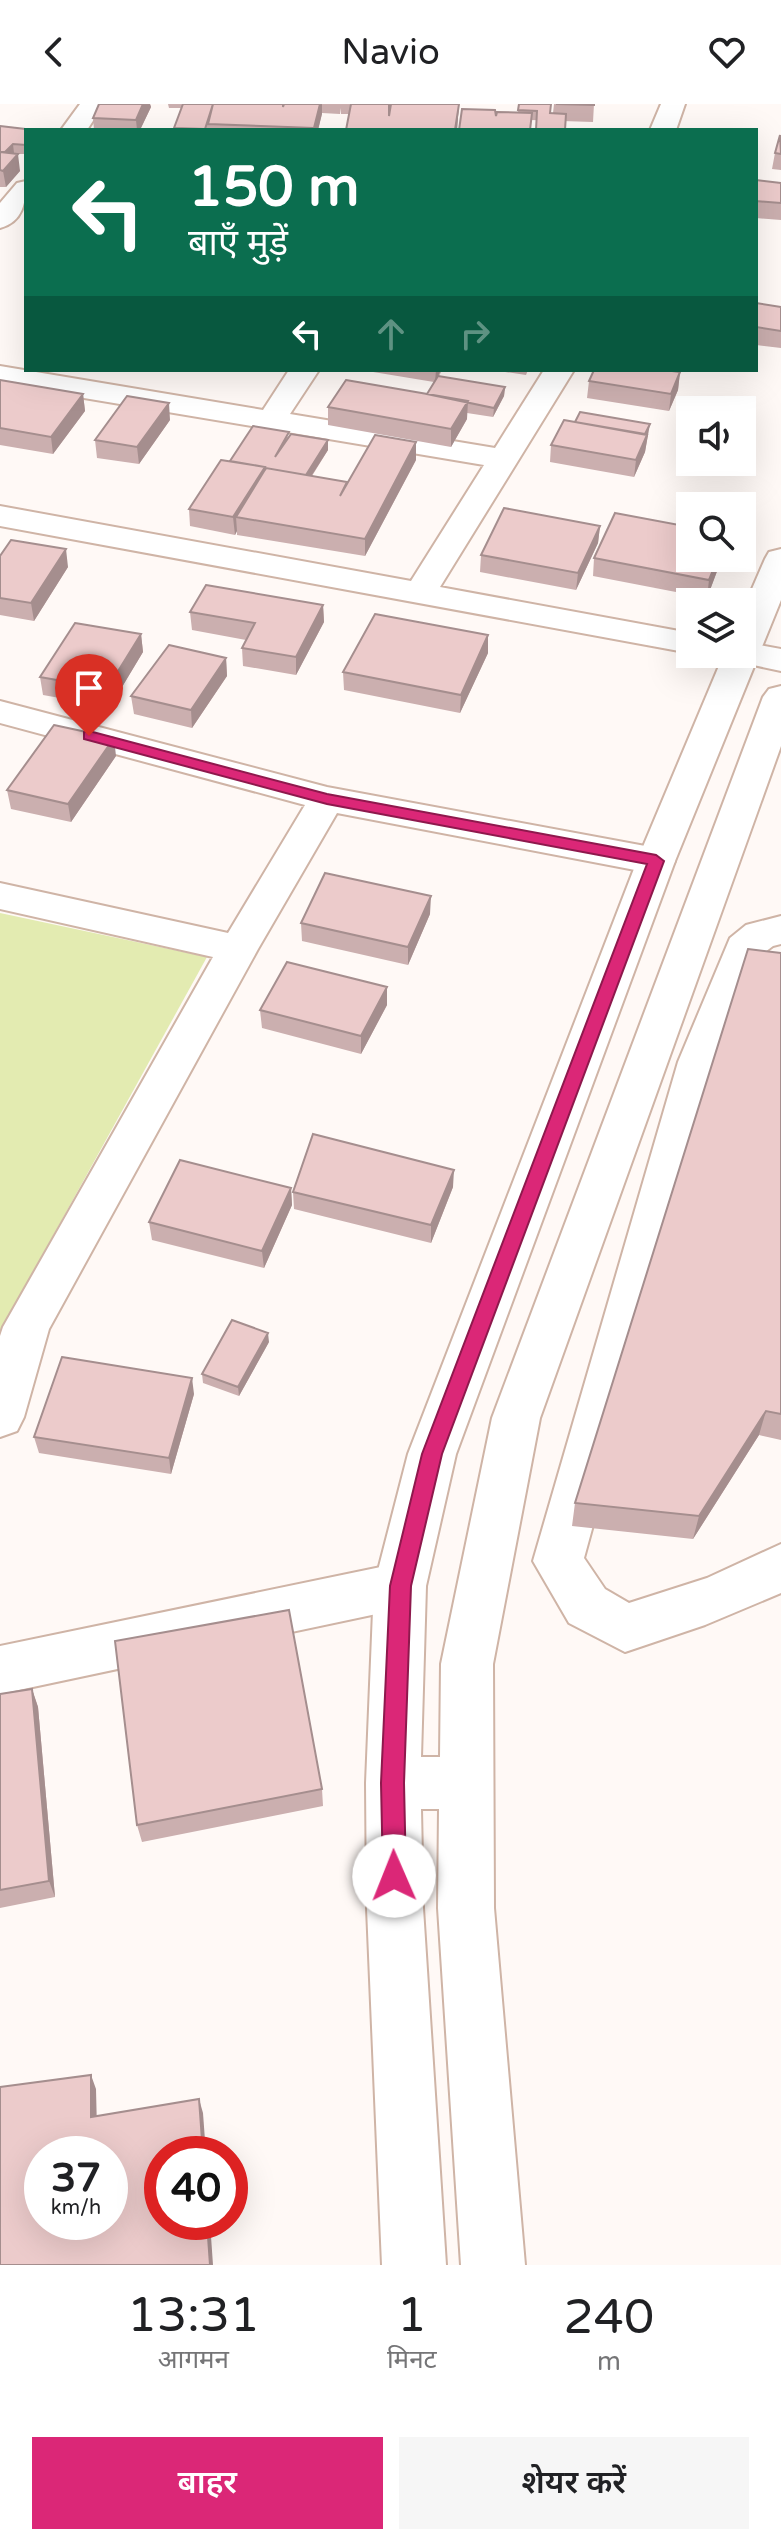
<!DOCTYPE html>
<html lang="hi">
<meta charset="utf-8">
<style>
body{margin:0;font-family:"Varela Round","Noto Sans Devanagari",sans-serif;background:#f6f6f6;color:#202124;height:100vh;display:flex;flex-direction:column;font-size:30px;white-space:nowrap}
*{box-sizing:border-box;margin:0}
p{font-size:26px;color:#757577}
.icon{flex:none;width:44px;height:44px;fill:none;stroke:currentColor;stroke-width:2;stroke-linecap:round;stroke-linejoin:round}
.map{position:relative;height:2161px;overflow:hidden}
.drawer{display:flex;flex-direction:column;background:#fff;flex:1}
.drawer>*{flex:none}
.hud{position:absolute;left:24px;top:24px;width:734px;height:244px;border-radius:0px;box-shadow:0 8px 32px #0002;background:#0b6e4f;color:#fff;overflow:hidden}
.buttons{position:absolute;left:676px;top:292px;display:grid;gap:16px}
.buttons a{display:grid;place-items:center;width:80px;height:80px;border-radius:0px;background:#fff;box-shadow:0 8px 32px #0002;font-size:40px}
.speed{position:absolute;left:24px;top:2032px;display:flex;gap:16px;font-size:40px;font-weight:700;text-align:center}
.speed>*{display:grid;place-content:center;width:104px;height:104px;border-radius:50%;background:#fff;box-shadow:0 8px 32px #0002;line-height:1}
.speed small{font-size:20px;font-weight:400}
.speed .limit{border:12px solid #d22;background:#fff;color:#111}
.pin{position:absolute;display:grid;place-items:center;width:68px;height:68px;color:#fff;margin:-82px -34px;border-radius:50% 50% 50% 0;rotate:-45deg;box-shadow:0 0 8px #0007}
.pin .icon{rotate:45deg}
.me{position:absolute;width:88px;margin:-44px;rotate:359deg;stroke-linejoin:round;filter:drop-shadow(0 0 6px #0008)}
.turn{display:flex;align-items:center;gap:28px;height:168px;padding:0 32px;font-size:36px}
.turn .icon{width:104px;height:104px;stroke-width:2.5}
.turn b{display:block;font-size:56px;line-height:68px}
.lanes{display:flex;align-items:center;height:76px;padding:0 32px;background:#0003;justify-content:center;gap:40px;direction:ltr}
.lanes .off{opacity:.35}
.eta{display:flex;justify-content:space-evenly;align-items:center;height:136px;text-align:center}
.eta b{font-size:48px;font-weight:600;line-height:56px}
.cta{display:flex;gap:16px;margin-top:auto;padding:16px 32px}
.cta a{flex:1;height:92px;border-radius:0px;background:#db2777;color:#fff;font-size:32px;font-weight:600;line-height:92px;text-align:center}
.cta a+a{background:#f6f6f6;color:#202124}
header{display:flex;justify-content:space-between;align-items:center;height:104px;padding:0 32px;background:#fff;font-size:36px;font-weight:600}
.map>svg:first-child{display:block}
.green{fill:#e3ebb1}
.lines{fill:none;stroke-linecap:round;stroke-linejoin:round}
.minor-casing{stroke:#cfb4a6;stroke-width:4}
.tertiary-casing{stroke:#cfb4a6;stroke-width:4}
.minor{fill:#fff;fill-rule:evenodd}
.tertiary{fill:#fff;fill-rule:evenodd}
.wall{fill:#cbafaf}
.shaded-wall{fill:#a58e8e}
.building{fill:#eccbcb;stroke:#a58e8e;stroke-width:2;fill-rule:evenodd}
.route{fill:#db2777;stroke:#8e194d;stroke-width:2}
</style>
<header><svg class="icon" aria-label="back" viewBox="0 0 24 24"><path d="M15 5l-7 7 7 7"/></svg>Navio<svg class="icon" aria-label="heart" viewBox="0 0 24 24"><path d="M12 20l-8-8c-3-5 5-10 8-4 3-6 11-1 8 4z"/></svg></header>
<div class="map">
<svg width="781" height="2161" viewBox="0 0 781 2161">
<rect width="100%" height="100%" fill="#fff9f6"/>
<path class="green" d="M0 809 207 853 1 1226H0Z"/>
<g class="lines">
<g class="minor-casing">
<path id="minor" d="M80 0H104L87 26H61Z
M661 0H685L676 26H650Z
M26 77C26 98 23 118 0 124V99L17 79Z
M0 262 263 306 289 266H319L290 310 495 344 544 266H574L440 483 690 529V549L0 422V402L411 477 484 361 0 280Z
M742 538 781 545V567L730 556 725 550H742Z
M0 597 327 683 656 744 670 748 675 757 670 766 656 770 337 709 258 845 49 1225 24 1313 17 1327 0 1333V1232L3 1223 213 853 0 805V779L228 829 305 701 0 619Z
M781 812V840L773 842 761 851 720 958 584 1454 605 1485 629 1499 707 1474 781 1440V1489L705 1521 625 1548 569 1519 533 1457 678 958 730 834 746 821Z
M400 1459 418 1466 426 1482 418 1498 400 1505 0 1590V1542Z"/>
</g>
<g class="tertiary-casing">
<path id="tertiary" d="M781 445V496L675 757 456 1350 426 1482 421 1653H440L441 1560 492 1314 763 593 769 585 781 582V642L540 1314 493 1560 494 1804 525 2161H461L438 1804 439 1705H421L423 1804 446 2161H382L367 1804 366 1679 374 1482 408 1350 637 757 724 550H742V508L765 455 769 448Z"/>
</g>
<use href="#minor" class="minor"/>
<use href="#tertiary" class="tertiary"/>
</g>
<path class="wall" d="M99 0H150L151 3 140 26H94L93 14Z
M168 0H459L457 26H346L349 10H341V4L340 10 322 9 318 26H174L181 4H169Z
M519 0 553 9 554 0H594L593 18 531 16 496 12 518 8Z
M0 22 26 26V50H13L20 67 6 83H0Z
M781 31V66L772 65 775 49Z
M756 76 781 79V116L756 114Z
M756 199 781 203V244L756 241Z
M361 266H442L439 272 505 283 504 292 493 313 467 309V315L451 343 328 321V303L427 290 434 278Z
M492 266H528L526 271Z
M680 268 678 286 669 307 587 294 589 277Z
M0 276 83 290 85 307 53 350 0 341Z
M170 316 139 360 97 354 95 336Z
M648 330 645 348 634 373 550 358 551 341Z
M289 332 328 346 312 372 347 378V381L416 356 365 452 237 431V427L235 431 190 422 189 405 230 357Z
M600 422 598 439 576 486 480 468 481 451Z
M0 452 68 463 34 517 0 511Z
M594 454H722L707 494 593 472Z
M323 501 324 518 296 571 243 562 242 544 246 536 192 526 190 508Z
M141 530 143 548 110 603 43 591 40 573Z
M488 531V549L460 609 344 586 343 568Z
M226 554 227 572 192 624 134 610 131 592Z
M116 652 71 718 11 705 7 686Z
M430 810 408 861 302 837 301 819Z
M781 849V1336L759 1331 693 1435 572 1422 575 1399Z
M387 883V901L361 950 262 924 260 906Z
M453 1083 431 1139 294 1105 293 1088Z
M291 1084 292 1101 264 1164 152 1136 149 1118Z
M269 1238 239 1292 203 1279 202 1270Z
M194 1290 171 1370 39 1349 34 1333Z
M32 1585 38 1603 55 1793 0 1804V1590Z
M322 1685 323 1702 142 1738 137 1721Z"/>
<path class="shaded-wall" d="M143 0H150L151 3 140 26H137L136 16Z
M320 0H322V10L318 26H314Z
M459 0 457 26H455Z
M13 40 14 49 1 63 0 54Z
M18 50 20 67 6 83 3 67Z
M436 266H441L435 278Z
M680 268 678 286 669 307 671 290Z
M505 283 504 292 493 313 494 304Z
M83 290 85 307 53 350 51 333Z
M468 297 467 315 451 343V325Z
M169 299 170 316 139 360 137 343Z
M650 320 645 348 634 373 636 356 642 337Z
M328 336V346L303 385V376Z
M416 338V356L365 452V435Z
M265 363 266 381 236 413 237 427 235 431 233 413Z
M600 422 598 439 576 486 578 469Z
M66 445 68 463 34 517 31 499Z
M718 454H722L707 494 709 476Z
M323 501 324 518 296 571V553Z
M141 530 143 548 110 603 107 585Z
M488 531V549L460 609 461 591Z
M226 554 227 572 192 624 191 606Z
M114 634 116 652 71 718 68 700Z
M431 792 430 810 408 861V843Z
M387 883V901L361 950V932Z
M454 1066 453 1083 431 1139V1121Z
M291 1084 292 1101 264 1164 262 1147Z
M268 1229 269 1238 239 1292 238 1283Z
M192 1274 194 1290 171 1370 169 1354Z
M766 1307 759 1331 693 1435 699 1412Z
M32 1585 38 1603 55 1793 49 1777Z
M91 1971 96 1985 97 2026 91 2013Z
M199 1995 203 2009 206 2050H203Z
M207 2118H210L213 2161H210Z"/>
<path class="building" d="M99 0H143L136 16 93 14Z
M183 0H213L205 25 174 24Z
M213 0H283V3L284 0H320L314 24 208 20Z
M351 0H389V12L391 0H459L455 26H346Z
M519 0H551L550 9 566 10 565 26H536L537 7 518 6Z
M556 0H594V1Z
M462 5 495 6 496 12 497 8 532 9 530 26H459Z
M0 22 34 26H26V41L13 40 5 48H0Z
M780 31 781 50 775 49Z
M0 48 18 50 3 67 0 66Z
M756 76 781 79V99L756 97Z
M756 199 781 203V227L756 223Z
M594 266H664L680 268 671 290 589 277Z
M438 272 505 283 494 304 427 290Z
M0 276 83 290 51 333 0 324Z
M346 276 468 297 451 325 328 303Z
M127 292 169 299 137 343 95 336Z
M580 308 650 320 645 330 575 318Z
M564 316 647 331 636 356 551 341Z
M253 322 289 328 275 353 291 330 328 336 306 371 266 364 265 366V363L230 357Z
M375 331 416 338 365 435 236 413 266 364 347 378 340 392Z
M221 356 265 363 233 413 189 405Z
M504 404 600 422 578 469 481 451Z
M615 409 690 423V454H718L709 476 594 454Z
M11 436 66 445 31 499 0 494V452Z
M206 481 323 501 296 553 242 544 255 519 190 508Z
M375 510 488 531 461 591 343 568Z
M75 519 141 530 107 585 40 573Z
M169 541 226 554 191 606 131 592Z
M54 621 114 634 68 700 7 686Z
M325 769 431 792 408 843 301 819Z
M748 845 781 849V1310L766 1307 699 1412 575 1399Z
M287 858 387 883 361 932 260 906Z
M313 1030 454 1066 431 1121 293 1088Z
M180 1056 291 1084 262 1147 149 1118Z
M232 1216 268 1229 238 1283 202 1270Z
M62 1253 192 1274 169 1354 34 1333Z
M289 1506 322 1685 137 1721 115 1537Z
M32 1585 49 1777 0 1786V1590Z
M91 1971V2013L199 1995 203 2050H162V2118H207L210 2161H0V1983ZM42 2050H110V2118H42Z"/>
<path class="route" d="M89 627 327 690 656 751 664 757 442 1350 411 1482 404 1679 406 1772 402 1781 394 1784 386 1781 383 1772 381 1679 390 1482 422 1350 647 760 327 700 84 635V628Z"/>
</svg>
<div class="buttons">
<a><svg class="icon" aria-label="sound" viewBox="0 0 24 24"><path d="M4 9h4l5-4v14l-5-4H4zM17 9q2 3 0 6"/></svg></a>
<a><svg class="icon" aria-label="search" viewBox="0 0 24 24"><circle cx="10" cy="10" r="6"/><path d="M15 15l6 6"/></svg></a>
<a><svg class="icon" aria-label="layers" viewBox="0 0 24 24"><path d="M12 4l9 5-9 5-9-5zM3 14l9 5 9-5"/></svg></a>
</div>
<div class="speed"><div>37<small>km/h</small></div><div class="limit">40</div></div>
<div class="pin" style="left:89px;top:632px;background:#d93025"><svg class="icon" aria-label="arrive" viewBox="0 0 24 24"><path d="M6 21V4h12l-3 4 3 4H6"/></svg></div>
<svg class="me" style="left:394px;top:1772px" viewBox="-20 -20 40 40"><circle r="19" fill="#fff"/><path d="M0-13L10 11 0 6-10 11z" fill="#db2777"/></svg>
<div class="hud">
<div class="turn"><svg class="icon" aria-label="left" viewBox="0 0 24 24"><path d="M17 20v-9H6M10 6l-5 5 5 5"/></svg><div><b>150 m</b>बाएँ मुड़ें</div></div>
<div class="lanes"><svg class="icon" aria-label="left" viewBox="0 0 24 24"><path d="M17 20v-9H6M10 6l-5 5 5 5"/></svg><svg class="icon off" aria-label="ahead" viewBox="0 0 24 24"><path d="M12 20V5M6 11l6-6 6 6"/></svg><svg class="icon off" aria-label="right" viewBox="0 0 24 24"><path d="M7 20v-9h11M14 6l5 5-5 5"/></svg></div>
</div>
</div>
<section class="drawer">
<div class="eta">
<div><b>13:31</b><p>आगमन</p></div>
<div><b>1</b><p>मिनट</p></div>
<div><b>240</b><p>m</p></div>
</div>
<div class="cta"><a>बाहर</a><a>शेयर करें</a></div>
</section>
